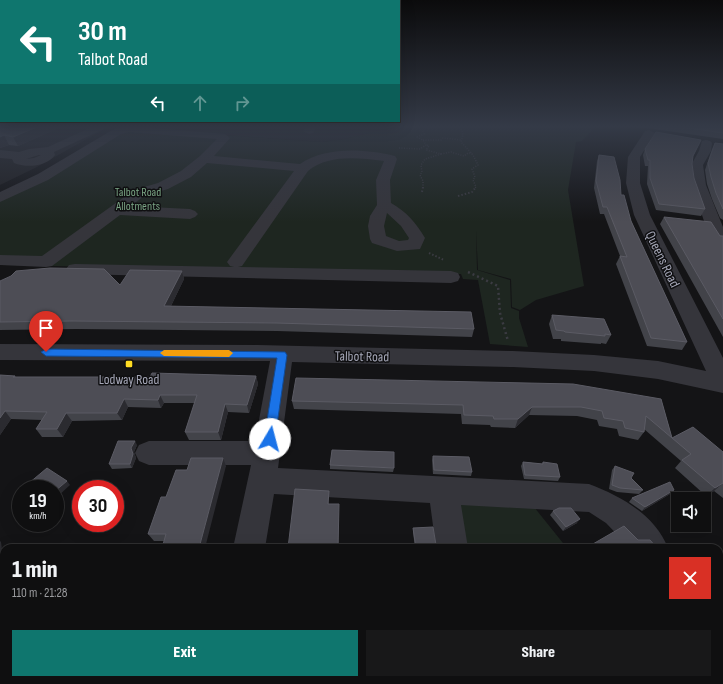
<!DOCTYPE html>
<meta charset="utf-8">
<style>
body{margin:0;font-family:"Sofia Sans Condensed",sans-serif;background:#181819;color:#f1f3f6;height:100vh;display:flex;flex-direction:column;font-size:15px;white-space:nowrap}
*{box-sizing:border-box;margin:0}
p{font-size:13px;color:#9b9c9f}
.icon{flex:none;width:22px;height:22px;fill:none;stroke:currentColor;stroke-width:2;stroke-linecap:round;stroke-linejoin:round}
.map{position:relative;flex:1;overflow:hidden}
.side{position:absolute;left:0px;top:544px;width:723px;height:140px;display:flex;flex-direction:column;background:#0f0f10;border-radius:12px 12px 0 0;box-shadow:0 4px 16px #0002,0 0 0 1px #2f2f30}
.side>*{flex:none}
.guide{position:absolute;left:0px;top:0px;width:400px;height:122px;box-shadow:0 4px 16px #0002,0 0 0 1px #2f2f30;background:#0f766e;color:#fff;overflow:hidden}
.controls{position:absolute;left:671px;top:492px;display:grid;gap:8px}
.controls a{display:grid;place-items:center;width:40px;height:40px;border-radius:0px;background:#0f0f10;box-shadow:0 4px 16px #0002,0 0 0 1px #2f2f30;font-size:20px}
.speed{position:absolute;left:12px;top:480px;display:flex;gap:8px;font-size:20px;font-weight:700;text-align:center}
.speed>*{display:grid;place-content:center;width:52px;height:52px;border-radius:50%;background:#0f0f10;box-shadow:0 4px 16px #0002,0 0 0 1px #2f2f30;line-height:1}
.speed small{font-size:10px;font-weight:400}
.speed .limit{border:6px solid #d22;background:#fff;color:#111}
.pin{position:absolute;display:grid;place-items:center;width:34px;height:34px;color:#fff;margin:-41px -17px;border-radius:50% 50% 50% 0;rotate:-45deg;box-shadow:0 0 4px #0007}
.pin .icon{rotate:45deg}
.me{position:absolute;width:44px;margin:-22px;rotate:8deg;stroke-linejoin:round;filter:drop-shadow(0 0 3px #0008)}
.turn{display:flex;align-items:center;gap:14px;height:84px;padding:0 12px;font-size:18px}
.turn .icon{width:52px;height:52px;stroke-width:2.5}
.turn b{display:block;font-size:28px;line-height:34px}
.lanes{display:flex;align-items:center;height:38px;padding:0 12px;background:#0003;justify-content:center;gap:20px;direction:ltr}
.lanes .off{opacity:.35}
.round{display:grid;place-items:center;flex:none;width:42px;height:42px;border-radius:0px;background:#181819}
.head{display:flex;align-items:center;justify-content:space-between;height:68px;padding:0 12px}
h1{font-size:24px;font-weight:800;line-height:30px}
.cta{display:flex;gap:8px;margin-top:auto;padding:8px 12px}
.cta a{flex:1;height:46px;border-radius:0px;background:#0f766e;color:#fff;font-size:16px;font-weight:800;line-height:46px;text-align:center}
.cta a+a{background:#181819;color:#f1f3f6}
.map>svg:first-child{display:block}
.built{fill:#202023}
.green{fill:#1e2620}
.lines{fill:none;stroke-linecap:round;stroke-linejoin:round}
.path-far2{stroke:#3b3b42;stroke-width:1.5;stroke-dasharray:1 1.5;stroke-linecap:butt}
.path-far1{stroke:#3b3b42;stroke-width:2;stroke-dasharray:1.5 2;stroke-linecap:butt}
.path{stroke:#3b3b42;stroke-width:2.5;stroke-dasharray:2 3;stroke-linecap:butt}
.minor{fill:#35353b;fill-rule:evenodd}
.wall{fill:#424349}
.shaded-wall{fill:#2b2b30}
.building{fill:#4d4d55;stroke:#5b5b64}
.route{fill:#1a73e8;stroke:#114b97}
.slow{fill:#f59e0b}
.poi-dot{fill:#ffdc23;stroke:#0f0f11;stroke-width:1.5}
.labels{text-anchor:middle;stroke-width:3;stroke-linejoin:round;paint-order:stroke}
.far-park-label{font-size:12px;fill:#7aa484;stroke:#0f0f11}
.street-label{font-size:14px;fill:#a5a7b7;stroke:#0f0f11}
.poi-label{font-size:14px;fill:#a5a7b7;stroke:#0f0f11}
</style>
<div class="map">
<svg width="723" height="684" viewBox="0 0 723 684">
<rect width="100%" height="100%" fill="#141416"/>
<path class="built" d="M0 126H110L35 168 0 185Z
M162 126H397L345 139 322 142 153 130Z"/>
<path class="green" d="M397 126H596L582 141 576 142 568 190 584 286 536 300 520 310 512 307 511 279 478 270 476 230 477 270 510 280 511 308 519 311V318L528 347 490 344 478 280 463 279 461 274 0 265V196L45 173 121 128 322 142 345 139Z
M459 499 530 502 567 548H459Z"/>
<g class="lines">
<path class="path-far2" d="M461 126 463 135 461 142 473 155 478 165 472 169 475 177 473 180 476 187 475 188
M423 140H441L443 138 462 140
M399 148 420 149 426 145 423 140 416 137 424 134 422 128H437L438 126
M441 154 451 152 464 156 468 153H472
M423 188V181L420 175 422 172 421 165 425 159 441 154 426 150 429 146 426 144"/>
<path class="path-far1" d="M422 192 423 187
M458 196 472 192 476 187
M429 253 444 260"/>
<path class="path" d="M468 272 498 286 500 313 508 341"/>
<path class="minor" d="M94 126H107L106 128 54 152 55 155C46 167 26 168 14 163L12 159 0 158V150L19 152 29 149 48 147ZM39 155H41L34 158 26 159Z
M131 126 225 134 230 138 214 156 300 164C326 146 366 149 395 156L397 159 390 180 391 203C407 212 416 223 425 238L420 249 397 251 372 243 370 239 368 226 370 216 377 205 376 180 384 161C358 158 329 154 308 171L242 266 238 267 451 271 458 273 460 277 458 281 451 283 75 274 69 273 66 269 69 265 75 264 234 267 230 266 227 262 294 171 207 163 191 177 168 189 144 196 131 206 190 209 195 211 198 214 195 217 190 219 120 215 52 266 46 267 0 265V255L42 256 134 190 158 183 181 171 200 156 217 139 129 132 121 134 48 180 0 202V192L38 174 114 129ZM387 213 401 226 409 238 408 240 399 241 386 236 384 226Z
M307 126H317L313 133 309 134 303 131Z
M649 130 655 133 640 157V183L650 215 723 358V393L658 379 594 371 513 367 292 362 278 468 589 484C621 496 655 515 668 548H630L606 523 589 512 461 505 468 548H436L430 503 274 494 265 548H233L251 465H149L139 461 135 453 139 445 149 441H255L270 361 0 360V344L258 345 513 351 594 355 658 361 706 371 634 215 626 183 628 157 645 131Z
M706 140 710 141 712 143 711 151 703 165 706 185 723 227V243L717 242 705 224 692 185 691 165 699 151 702 141Z
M215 680H255L256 684H216Z
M484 680H525L527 684H486Z"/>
</g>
<path class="wall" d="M0 126H63L18 146 9 145 0 148Z
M332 126H352L351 128 333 127Z
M637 126H708L723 128V139L640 127 637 128Z
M715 143 723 144V220L720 218 712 199 707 184 705 170 712 149Z
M645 149 693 156 692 164 694 178 705 209 701 216 656 210 647 184 648 166H645L643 155Z
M599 155 621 195 631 221 687 342 682 350 647 346 616 264 620 256 604 214H600L594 188 597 161Z
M664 217 723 236V337L660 224Z
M182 271 184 279 171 306 474 329 472 337 277 331 76 329 0 330V281L120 285Z
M552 315 611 335 606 344 601 343V344L561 341V339H553L549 324Z
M0 375 15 376 16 377H150L256 376 258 384 249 413 228 412 221 440H189L185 432 195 403H164L161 408 128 407 122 420 72 421 63 437H42L36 429 42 420 11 419 0 435Z
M661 399 672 438 723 452V498L714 491 706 496 675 468 681 461 644 429V432L638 440 619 436 617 429 599 426 597 420 577 416 529 415 515 428 491 427 490 425 462 424 461 414 294 409 292 401Z
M137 445 134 452 136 458 132 468 112 469 109 464Z
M433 456 472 472 471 476 433 474 432 460Z
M523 462 542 464 543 462 560 477 558 481 524 479 521 466Z
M330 465 394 468 393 472 330 469Z
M226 466 164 541H154L148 534 166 497 187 470Z
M615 466 643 490 639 494 617 492 609 489 612 470Z
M670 494 642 511 629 502 632 498Z
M553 511 577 523 563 531 550 515Z
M413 528 436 545 444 548H415L413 532Z"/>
<path class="shaded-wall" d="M39 126H63L18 146 13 137Z
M4 135 9 145 0 148V137Z
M182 271 184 279 167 314 164 306Z
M256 376 258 384 249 413 247 405Z
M160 395 164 403 161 408 158 400Z
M124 399 128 407 122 420 117 413Z
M225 404 228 412 221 440 218 432Z
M532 407 529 415 515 428 518 419Z
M5 411 11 419 0 435V418Z
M66 413 72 421 63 437 57 429Z
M135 441 137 445 134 452 136 458 132 468 130 464 131 448Z
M223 458 226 466 205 548H199Z
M67 481 70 485 55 499V491Z
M723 483 714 491 706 496 715 488Z
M674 490 670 494 642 511 645 507Z
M329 491V512L328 504Z
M339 504V548H338Z
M580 519 577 523 563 531 566 527Z
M0 541 1 542 4 565V619L0 622Z
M173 680H179L178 684H172Z"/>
<path class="building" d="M0 126H39L13 137 4 135 0 137Z
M675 126H708L723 128V133Z
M656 132 701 140 693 156 692 164 694 178 705 209 659 204 650 178V160H648L645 149Z
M715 143 723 144V209L716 193 711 177 708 163Z
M599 155 614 157 620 180 621 195H624L631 221 687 342 651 338 620 256 627 257 607 207H603L596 181Z
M664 217 711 222 720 236H723V319Z
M50 268 104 269 120 285 130 270 182 271 164 306 471 312 474 329 276 323 72 321 0 322V281L11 276 16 271Z
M552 315 604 319 611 335 605 334V336L565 332 564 331 556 330Z
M152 373 256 376 247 405 225 404 218 432H185L197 395H160L158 400 124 399 117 413H66L57 429H36L47 412 5 411 0 418V375L15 376 13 377H150Z
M296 378 573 384 661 399 672 438 693 427 723 452V483L715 488 682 460 691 454 646 416 644 432 625 428 623 421 604 418 602 411 581 407H532L518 419H494L493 416 464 415 463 405 292 401Z
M118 441H135L131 448 133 454 130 464H109Z
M332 450 394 452V468L330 465Z
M433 456 469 457 472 472 434 470Z
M191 458H223L199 548H162L166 534H148L161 497H166L176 470H187Z
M523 462 543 464V462L557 464 560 477 525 475Z
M615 466 634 473 631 478 643 490 620 488 612 485Z
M47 468 67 481 55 491V489H22Z
M670 482 674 490 645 507 632 498Z
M295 489 329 491 328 504H339L338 548H288Z
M21 490V499L15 494Z
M559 508H571L580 519 566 527 553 511Z
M624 526 638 540H650L657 548H586Z
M433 527 436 545 444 546V548H416L413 528Z
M719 614 723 618V631L719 635Z
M125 680H173L172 684H124Z
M292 680H340L341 684H293Z"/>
<linearGradient id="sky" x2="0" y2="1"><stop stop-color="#0b0b0c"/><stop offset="0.57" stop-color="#343a47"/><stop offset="1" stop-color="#343a47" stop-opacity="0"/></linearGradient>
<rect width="723" height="222" fill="url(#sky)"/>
<path class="route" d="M46 349 285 352 287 355 275 439 273 442 270 444 266 442 264 439 277 358 46 356 41 352Z"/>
<path class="slow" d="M164 350H229L233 353 229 357 164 356 160 353Z"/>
<rect class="poi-dot" x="125" y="360" width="8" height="8" rx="2"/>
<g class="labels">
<g class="far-park-label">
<text x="138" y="196">Talbot Road<tspan x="138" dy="14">Allotments</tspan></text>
</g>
<g class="street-label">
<text transform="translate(663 259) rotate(64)" y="5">Queens Road</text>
<text transform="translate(362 356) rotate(1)" y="5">Talbot Road</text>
</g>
<g class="poi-label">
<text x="129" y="384">Lodway Road</text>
</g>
</g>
</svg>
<div class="controls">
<a><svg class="icon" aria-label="sound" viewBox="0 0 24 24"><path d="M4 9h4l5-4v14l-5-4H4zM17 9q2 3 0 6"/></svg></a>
</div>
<div class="speed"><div>19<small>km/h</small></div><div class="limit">30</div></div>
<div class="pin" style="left:46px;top:352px;background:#d93025"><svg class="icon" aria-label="arrive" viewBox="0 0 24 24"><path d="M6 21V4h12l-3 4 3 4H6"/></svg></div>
<svg class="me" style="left:270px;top:439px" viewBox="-20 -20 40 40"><circle r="19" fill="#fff"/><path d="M0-13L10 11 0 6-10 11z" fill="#1a73e8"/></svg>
<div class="guide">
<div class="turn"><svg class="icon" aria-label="left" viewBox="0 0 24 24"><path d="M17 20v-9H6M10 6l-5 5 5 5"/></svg><div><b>30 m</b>Talbot Road</div></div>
<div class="lanes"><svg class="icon" aria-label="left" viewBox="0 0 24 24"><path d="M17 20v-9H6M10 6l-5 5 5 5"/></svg><svg class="icon off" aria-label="ahead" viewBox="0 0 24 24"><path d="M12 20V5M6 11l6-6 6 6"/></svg><svg class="icon off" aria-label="right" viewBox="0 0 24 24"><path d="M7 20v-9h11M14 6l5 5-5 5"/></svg></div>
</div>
<section class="side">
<div class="head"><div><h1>1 min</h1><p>110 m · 21:28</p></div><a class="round" style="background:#d93025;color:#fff"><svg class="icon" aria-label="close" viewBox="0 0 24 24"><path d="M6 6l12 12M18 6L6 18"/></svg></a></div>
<div class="cta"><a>Exit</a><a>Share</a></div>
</section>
</div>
